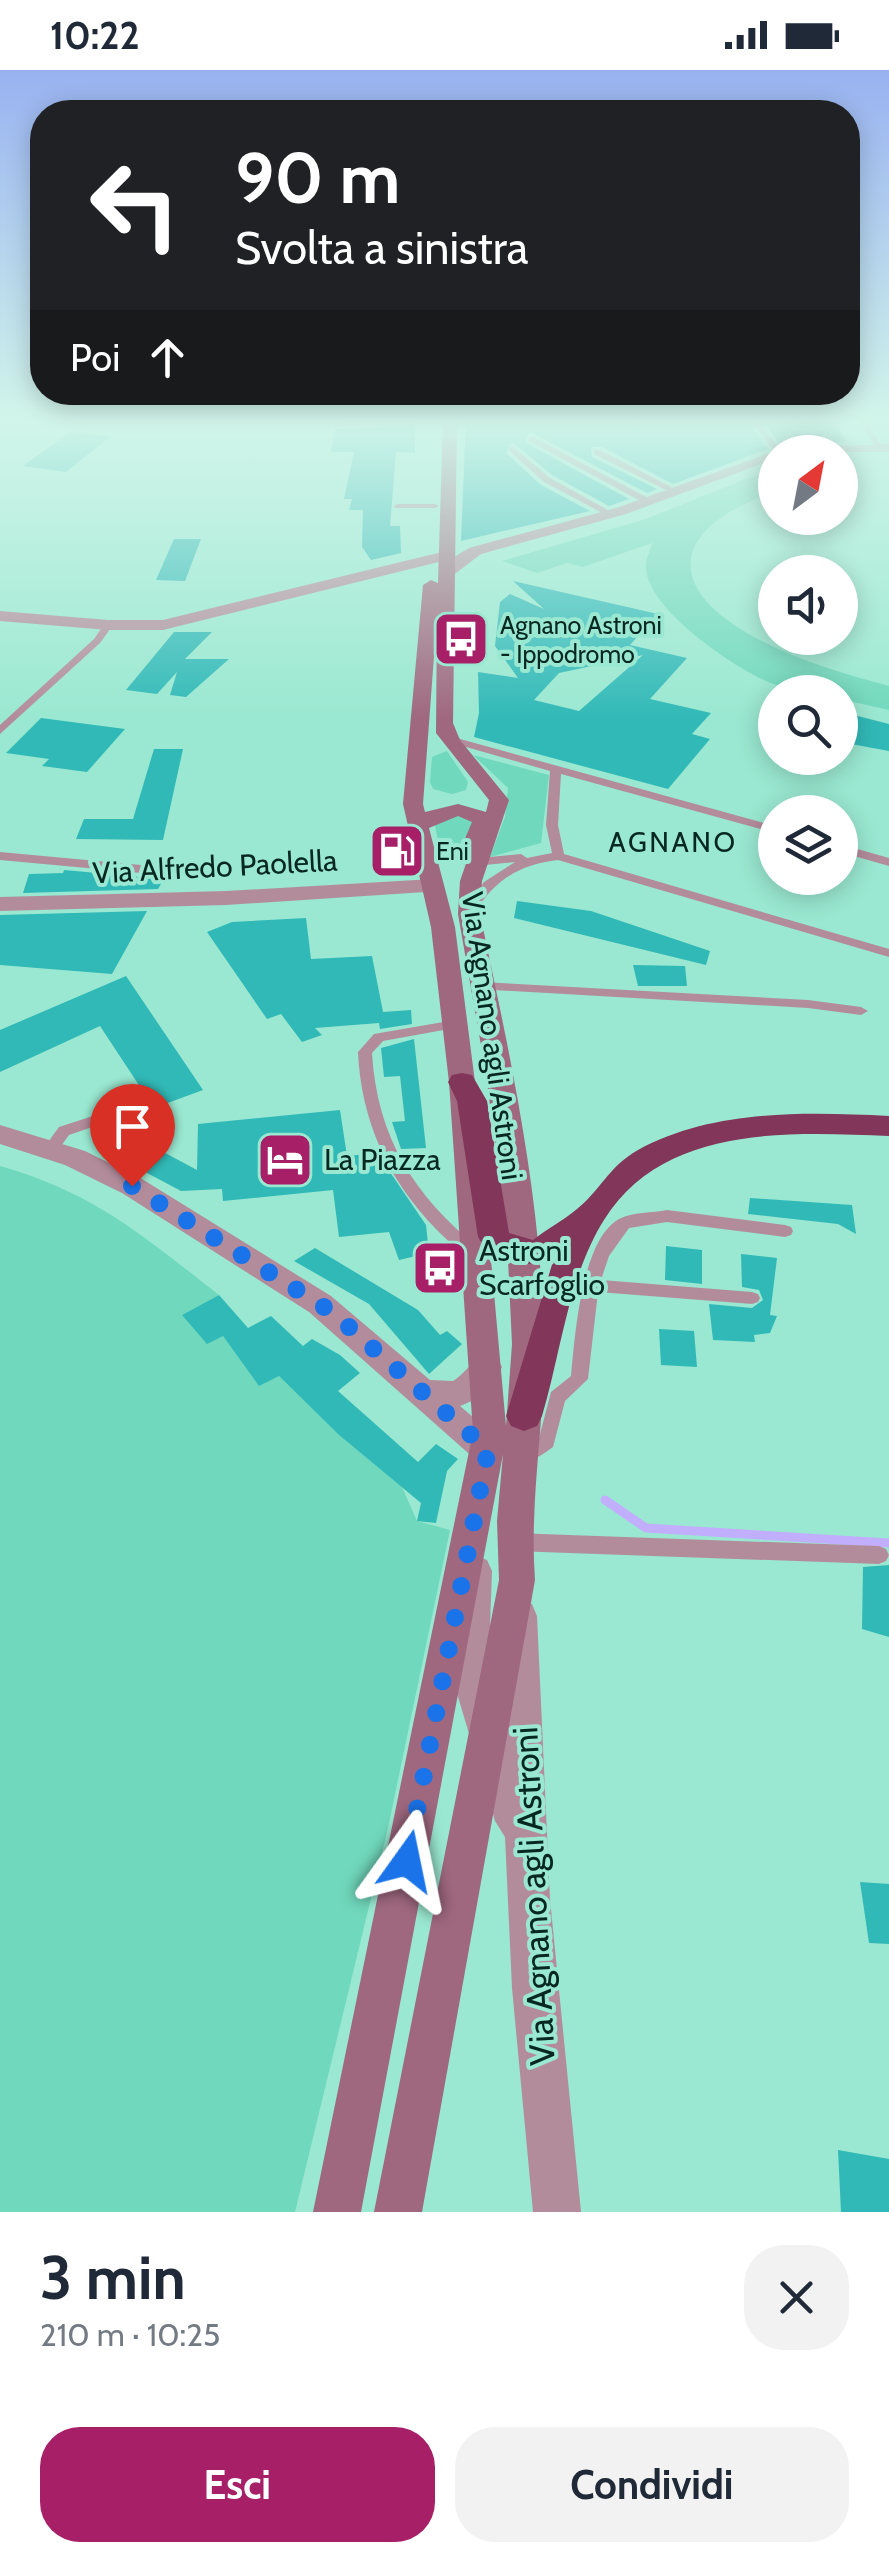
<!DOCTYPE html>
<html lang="it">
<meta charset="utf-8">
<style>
body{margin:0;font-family:Cabin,sans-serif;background:#f2f2f3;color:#1f2937;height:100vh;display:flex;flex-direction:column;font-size:38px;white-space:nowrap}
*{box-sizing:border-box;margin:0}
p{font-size:32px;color:#747a83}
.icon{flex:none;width:55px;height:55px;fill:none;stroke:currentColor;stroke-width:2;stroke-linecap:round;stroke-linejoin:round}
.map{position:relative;height:2142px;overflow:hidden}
.side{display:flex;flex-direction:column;background:#fff;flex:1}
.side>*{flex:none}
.hud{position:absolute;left:30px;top:30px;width:830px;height:305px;border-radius:40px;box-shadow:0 5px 25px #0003;background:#202124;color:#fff;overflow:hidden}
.needle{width:65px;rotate:32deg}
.buttons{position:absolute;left:758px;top:365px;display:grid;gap:20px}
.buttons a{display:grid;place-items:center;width:100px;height:100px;border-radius:50%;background:#fff;box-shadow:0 5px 25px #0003;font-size:50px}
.pin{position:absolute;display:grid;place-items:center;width:85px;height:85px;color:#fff;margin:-102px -42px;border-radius:50% 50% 50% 0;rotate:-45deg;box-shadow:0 0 10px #0007}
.pin .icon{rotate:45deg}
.me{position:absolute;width:110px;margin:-55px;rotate:12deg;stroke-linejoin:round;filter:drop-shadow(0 0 8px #0008)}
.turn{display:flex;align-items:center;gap:35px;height:210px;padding:0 40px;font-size:45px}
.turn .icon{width:130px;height:130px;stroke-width:2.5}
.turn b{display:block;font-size:70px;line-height:85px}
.then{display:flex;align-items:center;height:95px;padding:0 40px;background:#0003;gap:20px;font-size:38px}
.round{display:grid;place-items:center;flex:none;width:105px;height:105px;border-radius:40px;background:#f2f2f3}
.head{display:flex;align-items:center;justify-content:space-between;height:170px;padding:0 40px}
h1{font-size:60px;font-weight:700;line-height:75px}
.action{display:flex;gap:20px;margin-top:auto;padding:20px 40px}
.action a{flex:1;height:115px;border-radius:40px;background:#a61f67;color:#fff;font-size:40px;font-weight:700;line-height:115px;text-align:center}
.action a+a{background:#f2f2f3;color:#1f2937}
.status{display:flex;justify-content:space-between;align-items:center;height:70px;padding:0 50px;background:#fff;direction:ltr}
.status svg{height:28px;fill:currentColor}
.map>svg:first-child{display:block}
.green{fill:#70d8bc}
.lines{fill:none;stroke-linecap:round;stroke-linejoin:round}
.stream{stroke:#c1affe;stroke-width:9}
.building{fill:#31b9b7;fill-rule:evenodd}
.service{fill:#b38c9b;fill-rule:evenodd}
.minor{fill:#b38c9b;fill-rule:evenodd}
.tertiary{fill:#b38c9b;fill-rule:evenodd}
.secondary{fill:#9f687f;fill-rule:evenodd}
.motorway{fill:#823659;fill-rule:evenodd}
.route{stroke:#1a73e8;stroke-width:18;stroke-dasharray:0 32.4}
.labels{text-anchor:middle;stroke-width:8;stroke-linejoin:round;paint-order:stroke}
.far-poi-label{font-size:25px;fill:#062820;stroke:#9ae8d1;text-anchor:start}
.far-neighbourhood-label{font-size:28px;letter-spacing:2.5px;fill:#062820;stroke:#9ae8d1}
.street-label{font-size:30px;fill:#062820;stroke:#9ae8d1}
.poi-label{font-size:30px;fill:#062820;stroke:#9ae8d1;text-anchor:start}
.near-street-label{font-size:35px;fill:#062820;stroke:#9ae8d1}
</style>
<div class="status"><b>10:22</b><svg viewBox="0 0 49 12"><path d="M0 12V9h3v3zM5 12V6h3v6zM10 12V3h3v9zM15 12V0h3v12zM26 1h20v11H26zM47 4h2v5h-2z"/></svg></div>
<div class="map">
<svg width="889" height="2142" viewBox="0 0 889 2142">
<rect width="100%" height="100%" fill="#9ae8d1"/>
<path class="green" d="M775 401V422C675 455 657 516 758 569 799 591 844 604 889 616V640L840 629V622C817 622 793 622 771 613 736 599 644 538 646 495 646 488 651 479 652 473L583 497 567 493 537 503 502 491 646 449 751 407Z
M447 681 468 712 466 720 452 724 433 719 430 712 432 687Z
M473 685 549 705 541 773 490 787 505 747 508 718Z
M461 744 470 748 476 757 458 789 441 785 435 756 440 750Z
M0 1096C95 1123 143 1166 219 1225L182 1245 223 1266 259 1315 279 1306 339 1365 402 1417 417 1451 450 1460 388 1758 295 2142H0Z"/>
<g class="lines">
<path class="stream" d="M605 1430 646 1458 889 1473"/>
</g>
<path class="building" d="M466 349H627L635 356 647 349H745L768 379 673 414 602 377H591L592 387 657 419 647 423 530 362 525 368 526 373 629 429 609 436 552 405 512 372 506 383 541 415 590 441 461 471Z
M761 349 833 351 846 371 783 378Z
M415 355V383L396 382 390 456H400L401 483 371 490 362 477 363 440H349L352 429H344L354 382H331L335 359Z
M70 362 111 366 66 402 23 396Z
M174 469H201L185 511 156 510Z
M513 511 658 544 630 575 687 588 650 629 711 643 692 664 710 669 668 719 474 667 479 643 478 602 518 608 495 576 500 532 510 524 544 539ZM643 585 579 641 534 630 559 603Z
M174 562H212L185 589H229L186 627 170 625 177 602 157 624 126 620Z
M846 643 889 654V681L840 672V650Z
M41 648 125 659 87 702 42 696 49 689 6 683Z
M154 679H183L163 770 76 769 84 749H133Z
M64 800 141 807H165L158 819 23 823 29 804 63 803Z
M517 831 591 841 710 881 706 895 514 848Z
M147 841 112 904 0 895V845Z
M306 848 311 889 372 886 383 942 411 940 412 954 380 959 379 953 315 958 322 965 302 972 281 944 267 949 207 862 232 852Z
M633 895 685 896 687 916H638Z
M126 906 203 1020 154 1038 100 956 0 1002V960Z
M414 969 426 1078 401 1079 392 1052 405 1051 400 1006 384 1007 381 978Z
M340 1040 347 1086 377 1083 426 1155 429 1183 399 1190 389 1162 339 1167 333 1120 223 1131 222 1119 181 1121 100 1078 103 1063 124 1061 197 1100 198 1054Z
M750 1128 852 1135 856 1164 838 1154 748 1144Z
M666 1176 702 1180V1214L665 1210Z
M315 1178 418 1240 440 1265 447 1261 462 1274 429 1304 369 1234 294 1191Z
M741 1184 777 1188 770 1245 777 1246 770 1263 754 1265 755 1272 713 1270 709 1234 752 1238 763 1230 759 1220 742 1217Z
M219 1225 248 1258 271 1246 303 1276 312 1269 340 1285 360 1303 338 1321 418 1392 436 1374 458 1389 447 1401 436 1453 417 1451 421 1433 339 1365 279 1306 259 1316 223 1266 207 1274 182 1245Z
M659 1259 694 1261 697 1297 661 1295Z
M889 1495V1567L862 1559 863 1497Z
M860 1812 889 1814V1874L869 1873Z
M838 2080 889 2089V2142H841Z"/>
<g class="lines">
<path class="service" d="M310 349H350L347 351Z
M631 349H643L634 352Z
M749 349H756L782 382H775Z
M857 349H864L884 380H878Z
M531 366 650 429 651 431 644 433 528 370Z
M512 376 550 408 615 444 608 446 544 412 509 380Z
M594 380H600L677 420 670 422 594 384Z
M398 434H435L439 436 435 438H395L394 436Z
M105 553 113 555 100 573 0 664V655L94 569Z
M445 667H453L775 756V763L561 704 558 755 564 784 889 879V887L558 790C522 794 497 808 477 839H469L467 836 484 812 515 792 475 796 469 792 471 789 521 784 527 788 552 783 546 755 550 701 445 671Z
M840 774 889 788V796L840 782Z
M0 782 141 795 147 799 141 803 0 790Z
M482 912 808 930 861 937 868 941 861 945 808 938 477 919 475 916Z
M455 950 460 951 462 954 460 957 383 971 372 983C377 1067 414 1126 479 1178L481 1182 479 1186 473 1188C459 1182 447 1170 436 1159 388 1110 361 1050 358 982L374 964Z
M96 1045 103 1050 101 1054 69 1065 56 1083H46L43 1079 59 1057Z
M667 1140 785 1155 791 1157 793 1161 791 1165 785 1167 667 1152 629 1158 609 1186 601 1210 752 1222 758 1224 760 1228 758 1232 752 1234 598 1222 588 1309 565 1331 553 1377C543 1384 530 1395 517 1390L515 1385 517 1380 539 1368 551 1322 571 1306C575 1267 581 1170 619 1149 632 1142 653 1143 667 1140Z
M513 1463 879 1476 886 1479 889 1485 886 1491 879 1494 513 1481 506 1478 503 1472 506 1466Z"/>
<path class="minor" d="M340 349H418L412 353H346Z
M889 374V382H783L790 378Z
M775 381 780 382H775V389L626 444 481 484 447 510 439 505 451 489 163 560H108L0 551V541L108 550H163L446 481 454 487 469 478 616 438Z
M433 809 441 811 444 816 441 821 226 835 0 841V827L226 821Z
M474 1485 487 1490 492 1501 489 1584 503 1649 501 1546 506 1534 519 1529 532 1534 537 1546 550 1829 581 2142H533L512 1918 505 1767 495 1751 456 1620 451 1584 456 1501 461 1490Z"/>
<path class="tertiary" d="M0 1055 85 1081 142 1109 331 1226 430 1310 453 1311C471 1300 474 1280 497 1288L502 1297C491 1317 482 1328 460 1336L500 1370 505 1380 500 1390 488 1394 476 1390 309 1242 122 1123 65 1095 0 1074Z"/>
<path class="secondary" d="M443 349H457L453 653 460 670 509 730 482 811 480 844C510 985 542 1129 544 1274 545 1353 529 1431 535 1510L422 2142H374L499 1510 497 1451 503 1384 361 2142H313L473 1362 449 1012 431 857 403 734 423 515 431 510 438 513ZM437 546 436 663 489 730 486 742 458 734 425 742 423 734ZM458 746 472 752 462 776 470 782 460 811 458 844 486 1004 507 1168 512 1274 506 1356 475 1012 455 857 429 758Z"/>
<path class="motorway" d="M462 1003 472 1005 487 1031 509 1163 533 1170C547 1159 564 1150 577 1139 600 1121 608 1097 638 1080 713 1039 806 1042 889 1046V1066C791 1062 663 1054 604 1150 568 1207 561 1283 542 1346L537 1356 524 1361 511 1356 506 1346 554 1188C531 1202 491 1190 478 1167L457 1031 448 1012 452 1005Z"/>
</g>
<linearGradient id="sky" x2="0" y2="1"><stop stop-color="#98b2f1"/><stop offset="0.54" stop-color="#d2f5ea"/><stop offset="1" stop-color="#d2f5ea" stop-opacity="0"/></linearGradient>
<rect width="889" height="649" fill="url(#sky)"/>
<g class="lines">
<path class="route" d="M132 1116 332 1242 488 1380 407 1791"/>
</g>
<defs>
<g id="bus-square" transform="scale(2.875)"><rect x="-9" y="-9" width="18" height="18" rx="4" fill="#a61f67" stroke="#9ae8d1"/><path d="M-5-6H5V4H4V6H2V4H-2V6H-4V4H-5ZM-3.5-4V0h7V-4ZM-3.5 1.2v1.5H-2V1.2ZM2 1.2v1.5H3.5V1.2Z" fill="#fff"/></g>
<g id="fuel-square" transform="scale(2.875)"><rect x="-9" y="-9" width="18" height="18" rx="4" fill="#a61f67" stroke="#9ae8d1"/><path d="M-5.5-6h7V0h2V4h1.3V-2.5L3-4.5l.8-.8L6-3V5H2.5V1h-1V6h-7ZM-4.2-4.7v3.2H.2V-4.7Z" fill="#fff"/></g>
<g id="hotel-square" transform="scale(2.875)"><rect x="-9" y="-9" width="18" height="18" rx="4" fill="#a61f67" stroke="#9ae8d1"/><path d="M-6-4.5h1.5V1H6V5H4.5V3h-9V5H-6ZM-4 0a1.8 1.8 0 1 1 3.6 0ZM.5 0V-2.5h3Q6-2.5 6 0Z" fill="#fff"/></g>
</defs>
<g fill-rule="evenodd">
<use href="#bus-square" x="461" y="569"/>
<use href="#fuel-square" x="397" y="781"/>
<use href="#hotel-square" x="285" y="1090"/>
<use href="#bus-square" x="440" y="1198"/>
</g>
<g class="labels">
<g class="far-poi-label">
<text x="500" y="564">Agnano Astroni<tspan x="500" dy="29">- Ippodromo</tspan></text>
<text x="436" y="790">Eni</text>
</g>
<g class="far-neighbourhood-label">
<text x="673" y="782">AGNANO</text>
</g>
<g class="street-label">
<text transform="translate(215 797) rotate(-3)" y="10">Via Alfredo Paolella</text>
<text transform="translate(492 966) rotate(82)" y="10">Via Agnano agli Astroni</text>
</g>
<g class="poi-label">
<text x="324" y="1100">La Piazza</text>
<text x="479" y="1191">Astroni<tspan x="479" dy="34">Scarfoglio</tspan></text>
</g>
<g class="near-street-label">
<text transform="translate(534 1826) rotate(-93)" y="12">Via Agnano agli Astroni</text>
</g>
</g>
</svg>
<div class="buttons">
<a><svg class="needle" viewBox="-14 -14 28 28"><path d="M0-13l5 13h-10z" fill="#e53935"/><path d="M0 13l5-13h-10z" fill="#747a83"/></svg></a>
<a><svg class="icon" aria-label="sound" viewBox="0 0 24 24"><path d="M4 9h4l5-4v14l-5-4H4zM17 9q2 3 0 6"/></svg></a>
<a><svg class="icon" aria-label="search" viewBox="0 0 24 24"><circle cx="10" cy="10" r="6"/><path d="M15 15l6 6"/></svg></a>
<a><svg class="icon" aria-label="layers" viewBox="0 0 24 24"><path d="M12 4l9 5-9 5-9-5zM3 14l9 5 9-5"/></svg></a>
</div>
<div class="pin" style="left:132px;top:1116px;background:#d93025"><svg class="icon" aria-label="arrive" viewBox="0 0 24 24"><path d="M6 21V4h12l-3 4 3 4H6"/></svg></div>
<svg class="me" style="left:407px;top:1791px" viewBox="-20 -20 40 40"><path d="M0-17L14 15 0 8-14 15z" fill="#1a73e8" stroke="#fff" stroke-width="4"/></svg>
<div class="hud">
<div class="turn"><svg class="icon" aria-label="left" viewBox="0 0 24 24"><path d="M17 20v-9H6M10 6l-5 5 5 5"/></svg><div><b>90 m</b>Svolta a sinistra</div></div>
<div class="then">Poi<svg class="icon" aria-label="ahead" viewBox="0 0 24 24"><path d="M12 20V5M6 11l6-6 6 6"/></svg></div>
</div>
</div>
<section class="side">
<div class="head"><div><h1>3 min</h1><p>210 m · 10:25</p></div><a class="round"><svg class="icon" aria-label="close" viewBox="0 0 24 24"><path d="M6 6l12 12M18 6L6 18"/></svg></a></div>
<div class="action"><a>Esci</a><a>Condividi</a></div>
</section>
